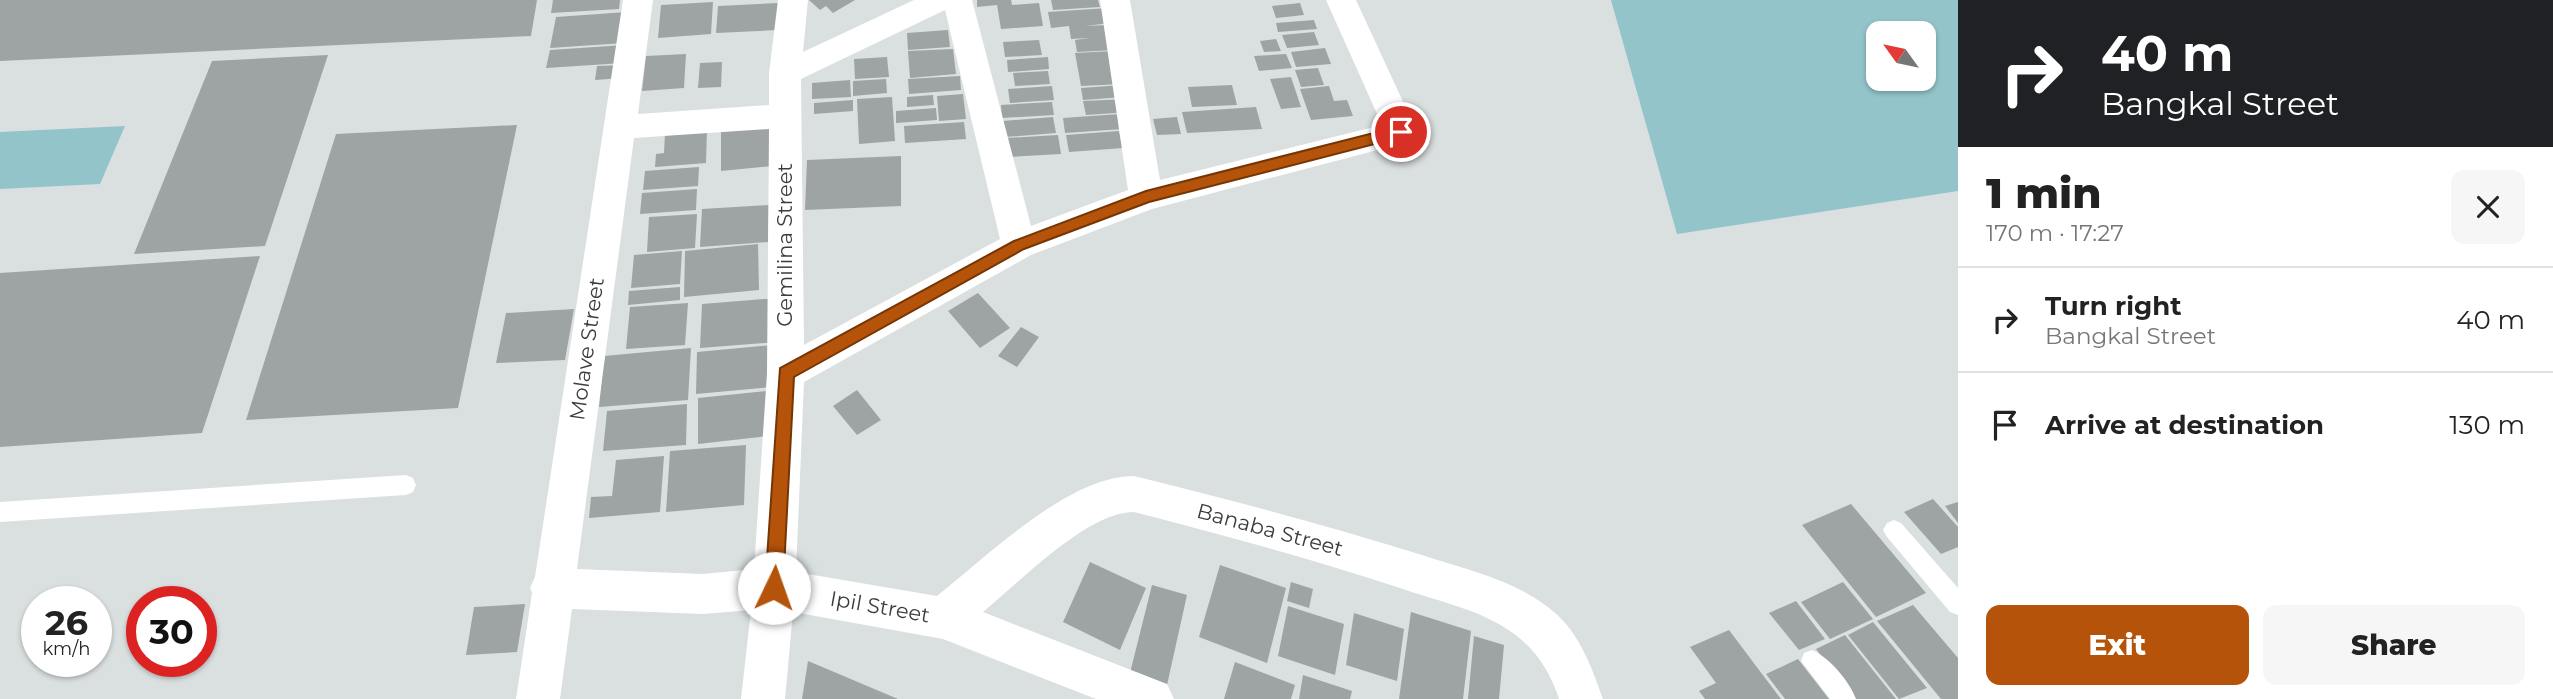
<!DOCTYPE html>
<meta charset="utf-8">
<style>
body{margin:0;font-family:Montserrat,sans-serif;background:#f6f6f6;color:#222;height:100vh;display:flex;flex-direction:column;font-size:26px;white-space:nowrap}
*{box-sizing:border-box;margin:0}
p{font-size:23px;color:#767676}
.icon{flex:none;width:38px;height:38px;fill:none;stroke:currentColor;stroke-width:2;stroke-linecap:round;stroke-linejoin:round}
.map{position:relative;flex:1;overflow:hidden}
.panel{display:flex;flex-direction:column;background:#fff;width:595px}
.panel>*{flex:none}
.top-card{background:#202124;color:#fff;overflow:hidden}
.needle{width:46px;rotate:303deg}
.buttons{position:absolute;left:1866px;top:21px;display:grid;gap:14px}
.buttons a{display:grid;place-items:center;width:70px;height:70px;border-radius:14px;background:#fff;box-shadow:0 2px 5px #0004;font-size:35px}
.speed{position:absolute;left:21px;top:586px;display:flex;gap:14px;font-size:35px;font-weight:700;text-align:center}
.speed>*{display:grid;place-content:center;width:91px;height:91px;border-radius:50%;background:#fff;box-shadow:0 2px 5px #0004;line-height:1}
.speed small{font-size:18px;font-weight:400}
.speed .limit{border:10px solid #d22;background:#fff;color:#111}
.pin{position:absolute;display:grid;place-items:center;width:60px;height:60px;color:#fff;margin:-30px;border:4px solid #fff;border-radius:50%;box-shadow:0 2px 7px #0007}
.me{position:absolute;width:77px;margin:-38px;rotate:3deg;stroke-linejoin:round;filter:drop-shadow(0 0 5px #0008)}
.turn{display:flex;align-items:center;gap:24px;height:147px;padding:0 28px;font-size:32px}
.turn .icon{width:91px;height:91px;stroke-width:2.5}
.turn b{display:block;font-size:49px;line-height:60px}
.round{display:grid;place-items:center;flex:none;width:74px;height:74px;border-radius:14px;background:#f6f6f6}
.headline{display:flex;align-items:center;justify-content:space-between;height:119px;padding:0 28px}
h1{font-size:42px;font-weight:800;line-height:52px}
.cta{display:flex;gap:14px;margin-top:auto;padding:14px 28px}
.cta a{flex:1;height:80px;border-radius:14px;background:#b45309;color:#fff;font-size:28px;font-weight:800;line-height:80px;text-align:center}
.cta a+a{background:#f6f6f6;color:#222}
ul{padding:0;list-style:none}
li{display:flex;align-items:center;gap:21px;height:105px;padding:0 28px;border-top:2px solid #e0e0e0}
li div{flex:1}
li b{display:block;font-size:26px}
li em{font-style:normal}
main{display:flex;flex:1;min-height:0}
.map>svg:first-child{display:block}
.green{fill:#93c4ca;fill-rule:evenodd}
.building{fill:#9ea3a4}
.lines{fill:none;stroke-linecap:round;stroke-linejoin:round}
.service{fill:#fff;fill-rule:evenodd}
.minor{fill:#fff;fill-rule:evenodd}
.route{fill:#b45309;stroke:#753606;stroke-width:2}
.labels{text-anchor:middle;stroke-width:6;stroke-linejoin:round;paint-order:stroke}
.street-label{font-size:21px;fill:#3b3d3d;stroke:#fff}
</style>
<main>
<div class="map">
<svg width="1958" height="699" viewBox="0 0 1958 699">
<rect width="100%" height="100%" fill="#dadfe0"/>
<path class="green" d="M1611 0H1958V191L1677 234ZM1878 33H1923V79H1878Z
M125 126 100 184 0 189V132Z"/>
<path class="building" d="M0 0H537L531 36 0 61Z
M553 0H620L619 9 551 13Z
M809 0H855L833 13 826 6 820 10Z
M977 0H1011L1012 5 1039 3 1043 26 1001 29 997 5 977 7Z
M1051 0H1098L1100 7 1053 10Z
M713 2 711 34 658 38 661 5Z
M778 3V30L716 33 718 6Z
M1300 3 1304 15 1276 18 1272 6Z
M1108 8 1111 23 1085 26 1107 25 1114 50 1077 52 1075 40 1089 38 1071 39 1069 26 1051 28 1048 12Z
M627 12 624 43 550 48 556 17Z
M1314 20 1317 29 1278 32 1276 23Z
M948 30 950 47 908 50 907 33Z
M1314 32 1319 45 1287 48 1282 35Z
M1276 39 1281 51 1264 52 1260 41Z
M1039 40 1042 55 1005 57 1003 42Z
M625 45 623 63 546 68 550 50Z
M1325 48 1331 64 1296 67 1291 52Z
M953 49 956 74 910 78 908 51Z
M1113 51 1122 84 1081 86 1075 53Z
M686 54 684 88 642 91 646 56Z
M1286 54 1292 68 1259 71 1254 56Z
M328 55 265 246 134 254 212 61Z
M887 57 889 77 855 79 854 59Z
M1048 57 1049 69 1008 72 1007 60Z
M722 62 721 87 698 88 700 63Z
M623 65 622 78 595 80 597 66Z
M1318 68 1324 85 1301 87 1295 70Z
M1048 71 1050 84 1015 86 1013 73Z
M960 76 961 90 909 94 908 79Z
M1291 77 1301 107 1281 109 1270 79Z
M886 79 887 93 853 96V81Z
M850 80 851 97 812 99V83Z
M1122 85 1124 97 1083 100 1081 88Z
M1232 85 1237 105 1192 107 1188 87Z
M1052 86 1054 100 1010 103 1008 89Z
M1329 86 1334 101 1347 100 1353 116 1311 120 1300 89Z
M963 94 966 119 939 121 937 96Z
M933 95 934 105 907 107V97Z
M892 97 895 141 859 144 857 99Z
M1128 99 1130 112 1086 115 1083 101Z
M853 100V111L814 114V103Z
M1052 102 1054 115 1002 118 1001 105Z
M1256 107 1262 129 1187 133 1182 112Z
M936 108 937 120 896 123V111Z
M1120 114 1123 129 1065 133 1063 118Z
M1053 117 1056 133 1005 137 1003 121Z
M1177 117 1181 134 1157 135 1153 119Z
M772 122 773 166 721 171V127Z
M964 122 966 139 905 143 904 126Z
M517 125 458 408 246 420 336 134Z
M707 130 706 163 655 167 656 154 664 153 665 133Z
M1119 131 1123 148 1069 152 1066 135Z
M1058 135 1061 154 1008 157 1006 138Z
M901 156V206L805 210 807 160Z
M699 167 698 186 643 190 645 171Z
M697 189 696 210 640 214 642 193Z
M769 205 768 242 700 247 702 209Z
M697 214 695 248 647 252 649 217Z
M758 244 759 290 684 297 685 251Z
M682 251 680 284 631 288 634 255Z
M260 256 202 433 0 447V273Z
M680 287V300L628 305 629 291Z
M978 293 1010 328 980 348 948 311Z
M778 298V342L700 348 702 304Z
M688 303 685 345 626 349 630 307Z
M574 309 565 360 496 363 506 313Z
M1021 327 1039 337 1017 367 998 356Z
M773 345V387L696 394 697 352Z
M691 348 688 400 599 407 604 356Z
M776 390 777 435 698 444V398Z
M857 390 881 420 857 435 833 406Z
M687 404 686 445 603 451 607 411Z
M746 445 744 505 666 512 670 451Z
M664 456 660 512 589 518 591 497 612 496 616 460Z
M1933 499 1958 527V547L1941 554 1904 512Z
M1958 502V523L1945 506Z
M1851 504 1926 593 1876 617 1802 525Z
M1090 562 1146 588 1120 650 1063 622Z
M1220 565 1286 588 1267 663 1199 637Z
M1291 582 1313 589 1309 608 1287 601Z
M1843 582 1873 619 1830 639 1801 602Z
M1152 585 1187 595 1167 685 1130 673Z
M1796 601 1825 639 1799 650 1769 613Z
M525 604 517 652 466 655 474 607Z
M1913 605 1958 658V699H1941L1877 621Z
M1288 606 1344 624 1335 675 1278 656Z
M1411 612 1471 631 1463 699H1399Z
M1354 613 1404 629 1397 681 1346 665Z
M1873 622 1927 688 1899 699 1848 635Z
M1729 630 1756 666 1781 699H1705L1699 691 1716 683 1690 647Z
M1845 635 1896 699H1855L1816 649Z
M1474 636 1504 645 1499 699H1468Z
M1798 659 1829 699H1785L1766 674Z
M808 661 898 699H802Z
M1235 662 1295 685 1291 699H1224Z
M1303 675 1352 691 1350 699H1299Z"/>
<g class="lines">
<path class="service" d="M406 475 413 478 416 485 413 492 406 495 0 522V502Z
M1894 520 1901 523 1958 588V615L1950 612 1887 537 1883 530 1887 523Z
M1812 650C1829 657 1850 682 1856 699H1830L1801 661 1804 653Z"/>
<path class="minor" d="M623 0H653L638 114 769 105V73L778 0H808L803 52 914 0H972L1031 226 1128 190 1100 0H1130L1160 180 1382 125 1326 0H1356L1417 132 1412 141 1152 209 1031 255 804 382 796 572 937 596C988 556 1068 476 1134 476 1231 500 1327 525 1422 555 1467 570 1517 580 1554 612 1580 634 1592 668 1603 699H1559C1550 671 1535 648 1510 631 1480 610 1441 602 1406 590 1316 560 1226 536 1134 512 1087 512 1020 582 983 612L1167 684 1174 699H1096L943 639 793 612 785 699H741L751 610 703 614 572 609 560 699H516L532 593 530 588 535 577ZM945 10 1000 239 804 345 801 79ZM769 129 767 373 754 569 703 574 577 569 634 138Z"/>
</g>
<path class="route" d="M1401 126 1408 132 1406 136 1149 202 1024 249 794 377 783 588 780 594 774 597 767 594 765 588 780 368 1014 241 1146 191Z"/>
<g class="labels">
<g class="street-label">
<text transform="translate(785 245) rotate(-90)" y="7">Gemilina Street</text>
<text transform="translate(587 349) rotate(-82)" y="7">Molave Street</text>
<text transform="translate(1270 530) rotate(15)" y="7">Banaba Street</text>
<text transform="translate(880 607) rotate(10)" y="7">Ipil Street</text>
</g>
</g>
</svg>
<div class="buttons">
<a><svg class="needle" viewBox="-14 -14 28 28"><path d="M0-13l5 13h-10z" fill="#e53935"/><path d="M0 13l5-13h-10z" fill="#767676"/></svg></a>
</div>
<div class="speed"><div>26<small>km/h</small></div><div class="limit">30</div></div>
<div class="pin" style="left:1401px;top:132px;background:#d93025"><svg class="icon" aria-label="arrive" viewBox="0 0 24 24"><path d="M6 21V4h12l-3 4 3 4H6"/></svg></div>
<svg class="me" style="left:774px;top:588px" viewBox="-20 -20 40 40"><circle r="19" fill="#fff"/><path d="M0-13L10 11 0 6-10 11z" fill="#b45309"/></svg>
</div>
<section class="panel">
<div class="top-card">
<div class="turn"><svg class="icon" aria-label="right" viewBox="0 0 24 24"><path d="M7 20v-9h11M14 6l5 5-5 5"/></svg><div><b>40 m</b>Bangkal Street</div></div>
</div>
<div class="headline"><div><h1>1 min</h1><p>170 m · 17:27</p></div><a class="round"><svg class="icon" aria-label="close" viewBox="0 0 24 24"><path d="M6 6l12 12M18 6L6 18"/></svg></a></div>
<ul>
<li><svg class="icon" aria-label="right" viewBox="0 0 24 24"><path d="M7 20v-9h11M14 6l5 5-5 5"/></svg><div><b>Turn right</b><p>Bangkal Street</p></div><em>40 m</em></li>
<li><svg class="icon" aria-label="arrive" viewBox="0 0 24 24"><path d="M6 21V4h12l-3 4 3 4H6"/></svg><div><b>Arrive at destination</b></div><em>130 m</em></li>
</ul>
<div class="cta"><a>Exit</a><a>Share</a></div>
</section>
</main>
